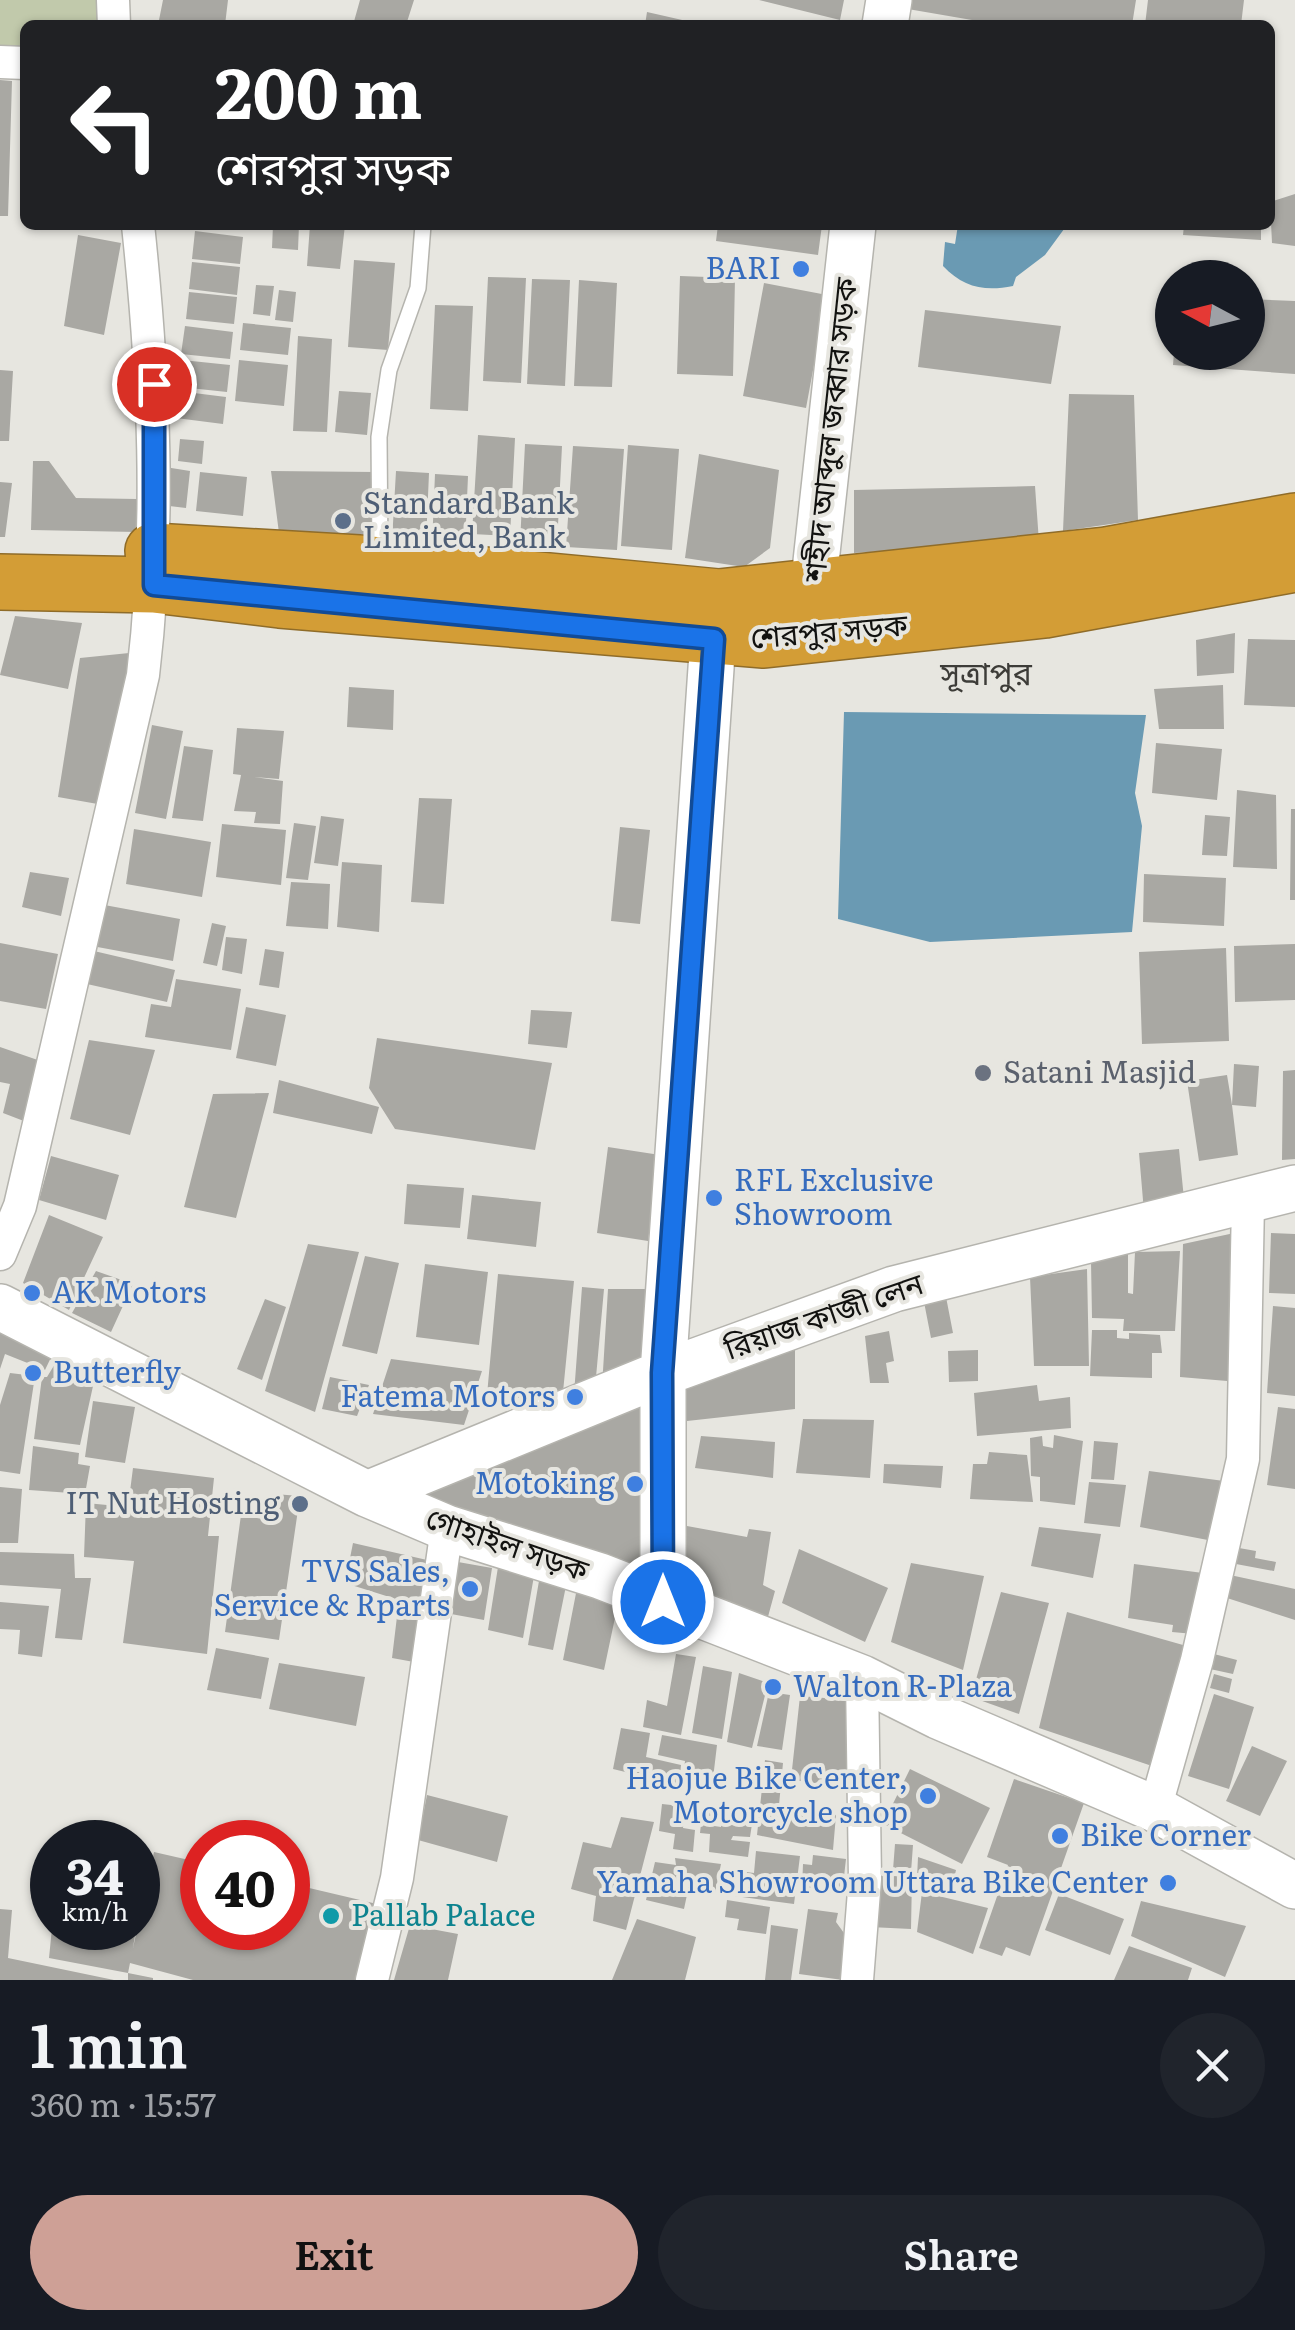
<!DOCTYPE html>
<meta charset="utf-8">
<style>
body{margin:0;font-family:Literata,"Noto Sans Bengali",serif;background:#20242c;color:#f1f3f6;height:100vh;display:flex;flex-direction:column;font-size:38px;white-space:nowrap}
*{box-sizing:border-box;margin:0}
p{font-size:32px;color:#9ea1a6}
.icon{flex:none;width:55px;height:55px;fill:none;stroke:currentColor;stroke-width:2;stroke-linecap:round;stroke-linejoin:round}
.map{position:relative;height:1980px;overflow:hidden}
.sheet{display:flex;flex-direction:column;background:#171b24;flex:1}
.sheet>*{flex:none}
.guide{position:absolute;left:20px;top:20px;width:1255px;height:210px;border-radius:15px;box-shadow:0 2px 8px #0004;background:#202124;color:#fff;overflow:hidden}
.needle{width:65px;rotate:277deg}
.tools{position:absolute;left:1155px;top:260px;display:grid;gap:20px}
.tools a{display:grid;place-items:center;width:110px;height:110px;border-radius:50%;background:#171b24;box-shadow:0 2px 8px #0004;font-size:50px}
.speed{position:absolute;left:30px;top:1820px;display:flex;gap:20px;font-size:50px;font-weight:700;text-align:center}
.speed>*{display:grid;place-content:center;width:130px;height:130px;border-radius:50%;background:#171b24;box-shadow:0 2px 8px #0004;line-height:1}
.speed small{font-size:25px;font-weight:400}
.speed .limit{border:15px solid #d22;background:#fff;color:#111}
.pin{position:absolute;display:grid;place-items:center;width:85px;height:85px;color:#fff;margin:-42px;border:5px solid #fff;border-radius:50%;box-shadow:0 2px 10px #0007}
.me{position:absolute;width:110px;margin:-55px;rotate:0deg;stroke-linejoin:round;filter:drop-shadow(0 0 8px #0008)}
.turn{display:flex;align-items:center;gap:35px;height:210px;padding:0 30px;font-size:45px}
.turn .icon{width:130px;height:130px;stroke-width:2.5}
.turn b{display:block;font-size:70px;line-height:85px}
.round{display:grid;place-items:center;flex:none;width:105px;height:105px;border-radius:52px;background:#20242c}
.summary{display:flex;align-items:center;justify-content:space-between;height:170px;padding:0 30px}
h1{font-size:60px;font-weight:600;line-height:75px}
.cta{display:flex;gap:20px;margin-top:auto;padding:20px 30px}
.cta a{flex:1;height:115px;border-radius:60px;background:#cea096;color:#111;font-size:40px;font-weight:600;line-height:115px;text-align:center}
.cta a+a{background:#20242c;color:#f1f3f6}
.map>svg:first-child{display:block}
.green{fill:#c1c9ab}
.water{fill:#6a9ab3}
.building{fill:#a9a8a3}
.lines{fill:none;stroke-linecap:round;stroke-linejoin:round}
.lane-casing{stroke:#b5b4ae;stroke-width:18}
.street-casing{stroke:#b5b4ae;stroke-width:35}
.secondary-casing{stroke:#b5b4ae;stroke-width:48}
.highway-casing{stroke:#8f6c29;stroke-width:58}
.lane{stroke:#fff;stroke-width:15}
.street{stroke:#fff;stroke-width:32}
.secondary{stroke:#fff;stroke-width:45}
.highway{stroke:#d39d36;stroke-width:55}
.route-casing{stroke:#114b97;stroke-width:25}
.route{stroke:#1a73e8;stroke-width:18}
.shop-dot{fill:#3f7fe0;stroke:#e7e6e0;stroke-width:4}
.service-dot{fill:#5c6f8a;stroke:#e7e6e0;stroke-width:4}
.worship-dot{fill:#6b7280;stroke:#e7e6e0;stroke-width:4}
.culture-dot{fill:#0f9aa8;stroke:#e7e6e0;stroke-width:4}
.labels{text-anchor:middle;stroke-width:8;stroke-linejoin:round;paint-order:stroke}
.shop-label{font-size:30px;fill:#366cbe;stroke:#e7e6e0;text-anchor:end}
.street-label{font-size:30px;fill:#121210;stroke:#e7e6e0}
.service-label{font-size:30px;fill:#4e5e75;stroke:#e7e6e0;text-anchor:start}
.worship-label{font-size:30px;fill:#5b616d;stroke:#e7e6e0;text-anchor:start}
.culture-label{font-size:30px;fill:#0d838f;stroke:#e7e6e0;text-anchor:start}
.neighbourhood-label{font-size:32px;fill:#3d3c38;stroke:#e7e6e0}
</style>
<div class="map">
<svg width="1295" height="1980" viewBox="0 0 1295 1980">
<rect width="100%" height="100%" fill="#e7e6e0"/>
<path class="green" d="M0 0H128L123 25H25V51H0Z"/>
<path class="water" d="M958 225H1067L1045 255 1016 277 1013 286C984 292 963 287 943 266L945 242 955 244Z
M844 712 1146 715 1135 793 1142 826 1132 932 930 942 838 919Z"/>
<path class="building" d="M163 0H228L225 25H158Z
M360 0H414L406 25H353Z
M759 0H844L840 20Z
M903 0H1136L1132 25H1001L902 8Z
M1148 0H1244L1241 25H1145Z
M647 12 691 22V25H645Z
M0 80 12 81 8 216H0Z
M1295 194V246L1272 243 1270 202Z
M273 225H299L298 250 272 248Z
M310 225H345L340 269 307 266Z
M718 225H822L818 255 716 241Z
M1184 225H1261V240L1183 235Z
M195 231 243 237 240 264 192 259Z
M78 235 121 243 104 335 64 326Z
M354 260 395 263 388 350 348 347Z
M192 262 240 267 237 295 189 289Z
M680 276 735 278 733 376 677 374Z
M488 277 526 278 521 383 483 381Z
M532 279 570 280 565 386 527 384Z
M579 280 617 283 612 387 574 386Z
M764 283 827 295 806 408 743 396Z
M256 285 274 286 270 316 253 314Z
M279 290 296 292 293 322 275 320Z
M189 292 237 297 234 324 186 319Z
M1248 299 1295 301V374L1173 365 1174 352H1248Z
M435 305 473 306 468 411 430 409Z
M925 310 1061 326 1051 384 918 367Z
M243 323 291 328 288 355 240 350Z
M185 326 233 332 230 359 181 354Z
M298 336 332 339 327 432 293 431Z
M182 360 230 365 227 392 180 387Z
M239 360 288 365 284 406 235 401Z
M0 370 13 371 9 441H0Z
M178 391 226 397 223 424 176 418Z
M339 391 371 393 367 435 335 432Z
M1069 394 1134 395 1138 520 1063 531Z
M478 435 515 438 510 536 472 534Z
M180 439 204 441 202 464 178 461Z
M525 444 562 446 557 545 520 543Z
M628 445 679 449 672 550 621 546Z
M573 446 624 449 617 550 566 547Z
M699 454 779 470 770 548 744 567 685 558Z
M33 461H49L76 498 137 499V532L31 530Z
M165 467 190 471 186 508 161 505Z
M271 471 375 472V537L279 533Z
M396 471 429 473 426 543 392 541Z
M200 472 247 477 243 516 196 511Z
M435 474 468 476 465 546 432 545Z
M0 482 12 483 5 537H0Z
M1035 486 1039 542 854 553V490Z
M15 616 82 623 68 689 0 675Z
M1235 633 1234 673 1197 676 1196 640Z
M1248 639 1295 640V707L1244 705Z
M139 652 109 806 58 797 80 658Z
M1223 685 1224 729H1159L1154 689Z
M349 687 394 690 393 730 347 727Z
M152 725 183 731 166 819 135 813Z
M237 728 284 731 279 779 254 777 283 781 280 824 254 823 256 812 234 811 241 775 233 774Z
M1156 743 1222 749 1217 800 1152 793Z
M184 746 213 750 203 821 172 818Z
M1237 790 1276 795 1277 869 1233 867Z
M419 798 452 799 444 904 411 902Z
M1291 809H1295V900H1290Z
M1205 815 1230 817 1227 856 1202 855Z
M321 816 344 819 338 866 314 863Z
M294 823 316 826 308 880 286 878Z
M222 824 286 830 281 885 216 877Z
M620 827 650 830 640 924 611 921Z
M134 829 211 842 202 897 126 884Z
M342 862 382 865 379 932 337 927Z
M30 872 69 878 61 916 22 907Z
M1144 874 1226 878 1224 926 1143 922Z
M291 882 330 884 328 929 286 926Z
M99 904 180 919 173 961 92 946Z
M212 923 226 926 217 966 203 963Z
M226 937 247 939 242 974 222 970Z
M0 943 58 954 46 1009 0 1001Z
M1295 944V1000L1235 1002 1234 946Z
M1226 948 1229 1041 1142 1044 1139 952Z
M265 949 284 952 279 988 259 985Z
M94 951 175 970 167 1002 87 984Z
M176 979 241 989 231 1050 145 1037 151 1004 171 1007Z
M246 1007 286 1015 276 1066 236 1058Z
M531 1010 572 1012 567 1048 528 1044Z
M377 1038 552 1063 535 1150 395 1129 369 1088Z
M89 1040 155 1050 130 1135 70 1119Z
M0 1047 58 1067 42 1128 3 1113 10 1084 0 1082Z
M1234 1064 1259 1066 1256 1107 1232 1105 1238 1155 1199 1161 1187 1081 1227 1075 1232 1105Z
M1295 1070V1159L1282 1160 1283 1071Z
M279 1080 379 1107 372 1134 273 1113Z
M269 1093 236 1218 184 1207 213 1094Z
M608 1147 660 1155 648 1241 597 1233Z
M1179 1149 1185 1209 1144 1212 1139 1153Z
M51 1156 119 1175 106 1220 39 1200Z
M407 1184 464 1188 460 1228 404 1224Z
M472 1195 541 1202 536 1247 467 1239Z
M49 1215 103 1237 69 1310 23 1283Z
M1239 1232V1382L1180 1377 1183 1244Z
M1271 1233 1295 1234V1294L1269 1293Z
M1128 1240V1293L1133 1294 1135 1252 1180 1251 1175 1331H1123L1124 1319 1092 1318 1091 1261 1104 1260V1244Z
M308 1244 359 1252 315 1412 265 1391Z
M365 1256 399 1263 377 1354 342 1346Z
M425 1264 488 1272 479 1345 416 1337Z
M1087 1269 1089 1366H1034L1030 1277Z
M96 1271 133 1284 111 1332 72 1313Z
M498 1274 574 1281 562 1402 487 1395Z
M582 1287 604 1289 595 1388 574 1394Z
M608 1289H658L654 1355 602 1387Z
M946 1297 953 1333 931 1338 924 1302Z
M265 1299 286 1307 262 1380 237 1369Z
M1273 1306 1295 1308V1396L1267 1393Z
M0 1325 55 1349 45 1370 5 1354 0 1369Z
M1092 1330H1117V1338L1129 1339V1333L1160 1335 1162 1353H1152V1378L1090 1376Z
M889 1331 894 1361 886 1363 889 1383H870L865 1336Z
M795 1341V1409L678 1422 676 1381Z
M978 1350V1381L949 1382 948 1351Z
M61 1354 97 1368 80 1445 34 1439 42 1377H47Z
M391 1359 482 1371 464 1425 373 1414Z
M10 1373 35 1376 20 1474 0 1471V1405Z
M330 1377 369 1385 357 1416 322 1409Z
M1037 1385 1039 1401 1070 1397 1071 1428 977 1436 974 1393Z
M93 1401 135 1407 125 1463 85 1457Z
M649 1401 655 1573 411 1494Z
M1278 1407 1295 1409V1489L1267 1485Z
M803 1419 874 1420 870 1478 796 1473Z
M1054 1435 1083 1441 1075 1505 1040 1501V1477L1031 1476 1030 1438 1042 1436 1043 1446 1053 1448Z
M701 1436 775 1442 773 1478 695 1468Z
M1094 1441 1118 1443 1114 1480 1091 1479Z
M33 1446 79 1453 78 1464 90 1466 85 1494 29 1490Z
M989 1452 1027 1455 1033 1502 970 1499 973 1464H987Z
M884 1464 943 1466 941 1488 883 1483Z
M133 1468 214 1478 208 1536H219L207 1654 123 1643 134 1561 84 1557 86 1503 128 1507Z
M1149 1471 1224 1481 1213 1541 1140 1527Z
M1089 1482 1126 1485 1120 1527 1084 1523Z
M0 1487 22 1489 18 1543H0Z
M274 1494 300 1496 279 1640 225 1632 241 1515 268 1520Z
M676 1524 747 1537 749 1529 771 1532 763 1585 775 1591 766 1624 676 1592Z
M1039 1527 1101 1534 1093 1578 1031 1566Z
M353 1543 427 1560 414 1662 392 1658 399 1600 345 1583Z
M1239 1548 1256 1551 1255 1558 1276 1562 1274 1571 1236 1564Z
M799 1549 888 1588 865 1642 782 1603Z
M0 1552 74 1554 75 1578H91L82 1640 55 1638 61 1589 0 1585Z
M458 1562 492 1568 484 1620 451 1614Z
M911 1563 984 1576 963 1670 891 1642Z
M1134 1564 1203 1573 1194 1634 1172 1632 1173 1625 1128 1618Z
M498 1567 534 1576 523 1638 488 1630Z
M540 1575 567 1581 553 1650 528 1645Z
M1230 1575 1295 1589V1620L1227 1598Z
M578 1583 620 1594 604 1670 563 1660Z
M1001 1592 1049 1603 1019 1714 971 1697Z
M0 1602 49 1606 42 1657 18 1654 20 1630 0 1629Z
M1067 1612 1190 1647 1152 1766 1039 1728Z
M216 1648 269 1658 261 1699 207 1690Z
M676 1654 696 1657 681 1735 643 1727 647 1700 667 1706Z
M1214 1654 1237 1660 1233 1674 1210 1669Z
M279 1663 365 1677 356 1726 269 1709Z
M703 1666 732 1672 722 1739 692 1733Z
M739 1673 768 1683 752 1748 727 1742Z
M1214 1674 1232 1679 1229 1693 1210 1688Z
M769 1692 790 1695 782 1750 757 1746Z
M1214 1694 1254 1707 1229 1789 1188 1776Z
M800 1696 849 1700 846 1728 857 1731 855 1762 847 1761V1791L791 1779Z
M621 1728 650 1733 646 1757 681 1765 679 1785 613 1769Z
M662 1735 717 1745 712 1787 682 1785 685 1761 658 1755Z
M1252 1746 1287 1761 1260 1816 1226 1801Z
M765 1760 783 1763 779 1805 836 1815 833 1850 757 1835Z
M910 1769 990 1808 962 1864 883 1824Z
M1014 1779 1084 1803 1030 1956 1006 1947 1002 1956 979 1948 1008 1865 987 1857Z
M427 1795 508 1816 497 1862 418 1840Z
M662 1804 699 1808 697 1821 684 1819 683 1828 695 1830 693 1852 673 1849 675 1834 659 1831Z
M710 1808 736 1811 735 1822 752 1824 750 1837 733 1836 731 1840 750 1842 748 1857 709 1852 710 1834 700 1833 701 1824 721 1827 722 1817 709 1816Z
M621 1817 654 1822 626 1930 593 1921 596 1896 571 1889 583 1842 611 1848Z
M895 1844 913 1845 911 1872 893 1870Z
M756 1851 800 1856 794 1904 735 1896 738 1871 754 1873Z
M154 1852 202 1863V1928H288V1883L377 1904 364 1980H193L130 1963 128 1973 49 1958 52 1928H136L133 1948Z
M813 1855 846 1859 842 1894 827 1892 828 1877 816 1876 814 1890 802 1889 803 1864 812 1865Z
M918 1857 956 1870 952 1888 917 1878Z
M675 1858 721 1864 715 1893 688 1890 684 1909 646 1900 655 1862 676 1865Z
M875 1875 912 1877 911 1929 870 1927Z
M922 1892 988 1908 973 1954 917 1932Z
M1059 1894 1124 1919 1110 1955 1045 1930Z
M727 1900 770 1907 766 1934 737 1930 739 1919 725 1917Z
M1141 1901 1246 1926 1225 1977 1131 1936Z
M0 1909 12 1910 8 1958 114 1980H0Z
M808 1909 838 1913 836 1922 849 1940 843 1980 799 1974Z
M637 1919 696 1937 685 1980H612Z
M410 1925 458 1934 448 1980H394Z
M771 1925 798 1929 791 1980H765Z
M1129 1946 1192 1968 1188 1980H1114Z
M128 1973 153 1978V1980H128Z"/>
<g class="lines">
<g class="lane-casing">
<path id="lane" d="M380 556 379 437 389 370 418 288 423 225"/>
</g>
<g class="street-casing">
<path id="street" d="M113 0 114 25
M0 62 25 63
M0 1254 20 1206 143 675C161 524 154 376 138 225
M1155 1809 1197 1660 1243 1459 1248 1202
M372 1980 397 1878 447 1528
M857 1980 865 1879 862 1678"/>
</g>
<g class="secondary-casing">
<path id="secondary" d="M885 25 889 0
M817 621 813 589 853 225
M0 1307 367 1494 447 1528 600 1576 862 1678 938 1716 1155 1809 1295 1886
M367 1494 663 1373 894 1289 1295 1188
M663 1602V1373L713 639"/>
</g>
<g class="highway-casing">
<path id="highway" d="M153 551 359 563 719 597 1106 555 1295 521
M0 582 154 585 280 600 764 640 1045 610 1295 564"/>
</g>
<use href="#lane" class="lane"/>
<use href="#street" class="street"/>
<use href="#secondary" class="secondary"/>
<use href="#highway" class="highway"/>
</g>
<g class="lines">
<g class="route-casing">
<path id="route" d="M154 384V585L714 639 662 1373 663 1602"/>
</g>
<use href="#route" class="route"/>
</g>
<g class="shop-dot">
<circle cx="801" cy="269" r="10"/>
<circle cx="714" cy="1198" r="10"/>
<circle cx="32" cy="1293" r="10"/>
<circle cx="33" cy="1373" r="10"/>
<circle cx="575" cy="1397" r="10"/>
<circle cx="635" cy="1484" r="10"/>
<circle cx="470" cy="1589" r="10"/>
<circle cx="773" cy="1687" r="10"/>
<circle cx="928" cy="1796" r="10"/>
<circle cx="1060" cy="1836" r="10"/>
<circle cx="1168" cy="1883" r="10"/>
</g>
<g class="service-dot">
<circle cx="343" cy="521" r="10"/>
<circle cx="300" cy="1504" r="10"/>
</g>
<circle class="worship-dot" cx="983" cy="1073" r="10"/>
<circle class="culture-dot" cx="331" cy="1916" r="10"/>
<g class="labels">
<g class="shop-label">
<text x="781" y="279">BARI</text>
<text x="734" y="1191" text-anchor="start">RFL Exclusive<tspan x="734" dy="34">Showroom</tspan></text>
<text x="52" y="1303" text-anchor="start">AK Motors</text>
<text x="53" y="1383" text-anchor="start">Butterfly</text>
<text x="555" y="1407">Fatema Motors</text>
<text x="615" y="1494">Motoking</text>
<text x="450" y="1582">TVS Sales,<tspan x="450" dy="34">Service &amp; Rparts</tspan></text>
<text x="793" y="1697" text-anchor="start">Walton R-Plaza</text>
<text x="908" y="1789">Haojue Bike Center,<tspan x="908" dy="34">Motorcycle shop</tspan></text>
<text x="1080" y="1846" text-anchor="start">Bike Corner</text>
<text x="1148" y="1893">Yamaha Showroom Uttara Bike Center</text>
</g>
<g class="street-label">
<text transform="translate(831 430) rotate(-84)" y="10">শহীদ আব্দুল জব্বার সড়ক</text>
<text transform="translate(829 632) rotate(-5)" y="10">শেরপুর সড়ক</text>
<text transform="translate(824 1317) rotate(-19)" y="10">রিয়াজ কাজী লেন</text>
<text transform="translate(507 1545) rotate(19)" y="10">গোহাইল সড়ক</text>
</g>
<g class="service-label">
<text x="363" y="514">Standard Bank<tspan x="363" dy="34">Limited, Bank</tspan></text>
<text x="280" y="1514" text-anchor="end">IT Nut Hosting</text>
</g>
<g class="worship-label">
<text x="1003" y="1083">Satani Masjid</text>
</g>
<g class="culture-label">
<text x="351" y="1926">Pallab Palace</text>
</g>
<g class="neighbourhood-label">
<text x="986" y="685">সূত্রাপুর</text>
</g>
</g>
</svg>
<div class="tools">
<a><svg class="needle" viewBox="-14 -14 28 28"><path d="M0-13l5 13h-10z" fill="#e53935"/><path d="M0 13l5-13h-10z" fill="#9ea1a6"/></svg></a>
</div>
<div class="speed"><div>34<small>km/h</small></div><div class="limit">40</div></div>
<div class="pin" style="left:154px;top:384px;background:#d93025"><svg class="icon" aria-label="arrive" viewBox="0 0 24 24"><path d="M6 21V4h12l-3 4 3 4H6"/></svg></div>
<svg class="me" style="left:663px;top:1602px" viewBox="-20 -20 40 40"><circle r="17" fill="#1a73e8" stroke="#fff" stroke-width="3"/><path d="M0-11L8 9 0 5-8 9z" fill="#fff"/></svg>
<div class="guide">
<div class="turn"><svg class="icon" aria-label="left" viewBox="0 0 24 24"><path d="M17 20v-9H6M10 6l-5 5 5 5"/></svg><div><b>200 m</b>শেরপুর সড়ক</div></div>
</div>
</div>
<section class="sheet">
<div class="summary"><div><h1>1 min</h1><p>360 m · 15:57</p></div><a class="round"><svg class="icon" aria-label="close" viewBox="0 0 24 24"><path d="M6 6l12 12M18 6L6 18"/></svg></a></div>
<div class="cta"><a>Exit</a><a>Share</a></div>
</section>
